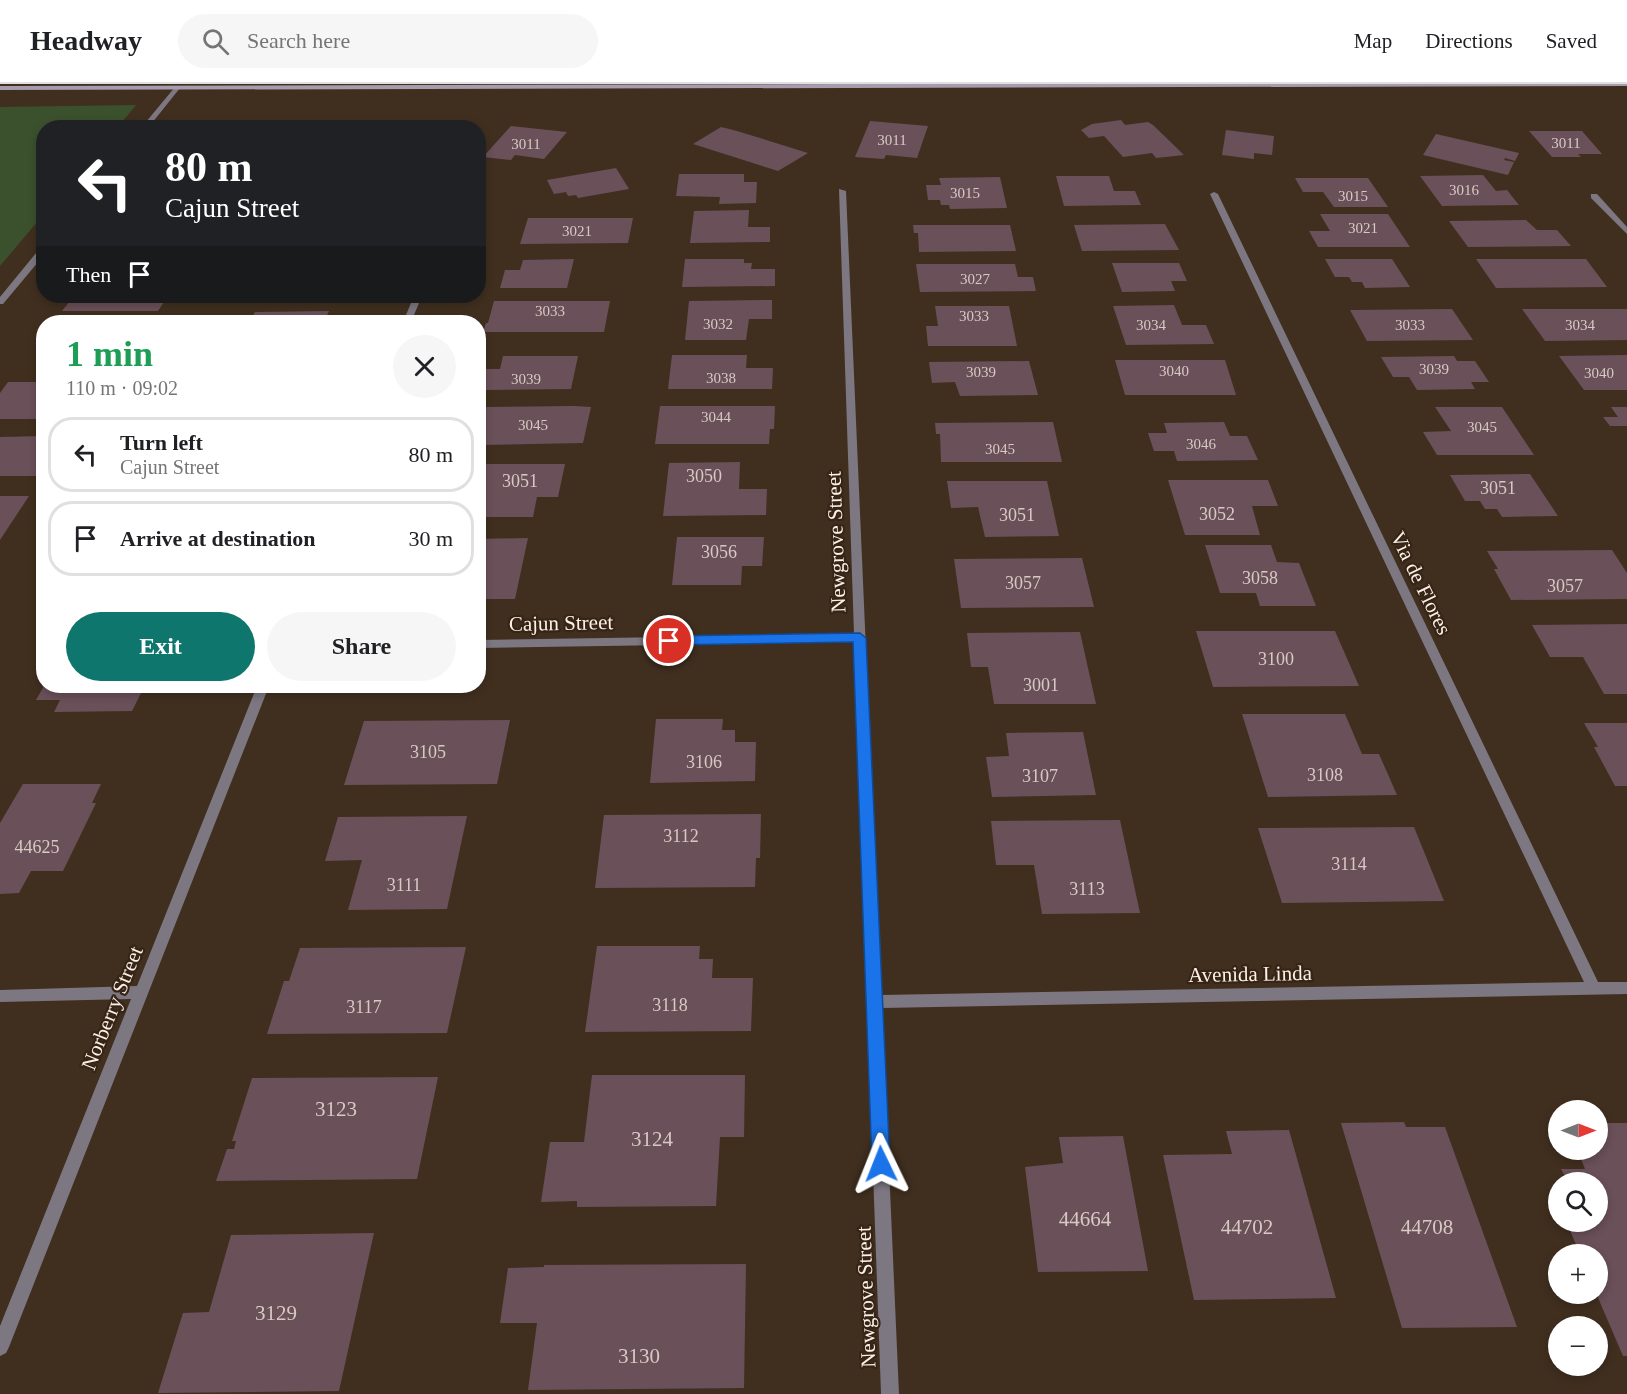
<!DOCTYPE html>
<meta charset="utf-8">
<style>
body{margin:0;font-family:Georgia,serif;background:#f6f6f6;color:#202124;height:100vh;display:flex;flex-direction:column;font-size:22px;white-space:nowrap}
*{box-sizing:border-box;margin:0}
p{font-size:20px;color:#757577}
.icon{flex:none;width:33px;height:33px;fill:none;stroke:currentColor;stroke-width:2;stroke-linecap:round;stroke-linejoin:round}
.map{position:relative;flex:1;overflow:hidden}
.details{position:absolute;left:36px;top:231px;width:450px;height:378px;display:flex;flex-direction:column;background:#fff;border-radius:24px;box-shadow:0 3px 9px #0003}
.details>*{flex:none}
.top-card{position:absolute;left:36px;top:36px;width:450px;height:183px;border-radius:24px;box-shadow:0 3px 9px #0003;background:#202124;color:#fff;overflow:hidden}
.needle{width:39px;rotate:90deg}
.tools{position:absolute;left:1548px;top:1016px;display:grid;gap:12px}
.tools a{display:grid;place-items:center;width:60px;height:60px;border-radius:50%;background:#fff;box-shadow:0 3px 9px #0003;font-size:30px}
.pin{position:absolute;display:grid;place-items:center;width:51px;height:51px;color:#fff;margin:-26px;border:3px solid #fff;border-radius:50%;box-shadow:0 2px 6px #0007}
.me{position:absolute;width:66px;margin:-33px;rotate:358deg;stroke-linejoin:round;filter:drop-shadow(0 0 4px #0008)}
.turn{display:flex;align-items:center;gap:21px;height:126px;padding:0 30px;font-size:27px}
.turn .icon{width:78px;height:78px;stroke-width:2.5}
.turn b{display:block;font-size:42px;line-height:51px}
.then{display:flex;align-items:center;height:57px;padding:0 30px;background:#0003;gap:12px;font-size:22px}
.round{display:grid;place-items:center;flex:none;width:63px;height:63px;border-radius:32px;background:#f6f6f6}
.head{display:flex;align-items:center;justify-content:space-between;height:102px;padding:0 30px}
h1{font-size:36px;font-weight:700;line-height:45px;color:#1e9e55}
.primary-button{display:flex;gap:12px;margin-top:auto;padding:12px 30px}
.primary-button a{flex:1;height:69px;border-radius:36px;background:#0f766e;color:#fff;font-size:24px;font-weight:700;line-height:69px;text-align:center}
.primary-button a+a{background:#f6f6f6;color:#202124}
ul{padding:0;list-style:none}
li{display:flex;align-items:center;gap:18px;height:75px;margin:0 12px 9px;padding:0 18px;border:3px solid #e0e0e0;border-radius:24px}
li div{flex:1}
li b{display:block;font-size:22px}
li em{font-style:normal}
header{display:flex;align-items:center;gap:36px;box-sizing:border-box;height:84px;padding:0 30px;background:#fff;border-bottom:2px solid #e0e0e0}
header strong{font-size:28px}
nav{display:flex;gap:33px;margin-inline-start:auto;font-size:21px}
.search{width:420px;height:54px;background:#f6f6f6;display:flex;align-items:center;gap:15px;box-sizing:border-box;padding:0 21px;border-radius:33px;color:#757577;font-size:22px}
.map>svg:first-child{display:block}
.green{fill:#3b512d}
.building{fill:#6a5059}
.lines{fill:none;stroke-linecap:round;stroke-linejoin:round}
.minor{fill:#7c7781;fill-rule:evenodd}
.secondary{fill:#a59dad;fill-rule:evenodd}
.route{fill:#1a73e8;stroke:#114b97;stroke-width:1.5}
.labels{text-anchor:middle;stroke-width:4.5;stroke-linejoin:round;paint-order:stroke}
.far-number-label{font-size:15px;fill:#d8c9c4}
.number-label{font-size:18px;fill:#d8c9c4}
.street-label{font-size:21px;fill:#fcf1e7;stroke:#362516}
.near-number-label{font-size:21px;fill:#d8c9c4}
</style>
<header>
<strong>Headway</strong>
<div class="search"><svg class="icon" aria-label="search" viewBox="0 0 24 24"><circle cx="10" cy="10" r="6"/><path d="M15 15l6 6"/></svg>Search here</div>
<nav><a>Map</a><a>Directions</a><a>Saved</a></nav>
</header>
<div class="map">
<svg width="1627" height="1310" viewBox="0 0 1627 1310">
<rect width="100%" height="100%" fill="#402f1f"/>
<path class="green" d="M136 21 118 43 44 44 43 131 0 182V23Z"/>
<path class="building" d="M1121 36 1125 41 1148 38 1153 41 1184 71 1156 74 1152 69 1123 73 1104 52 1089 54 1081 46 1092 40Z
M870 37 928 42 917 74 886 71 884 75 855 73Z
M416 38 421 44H395V43Z
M511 42 567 48 544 75 515 71 511 76 483 73Z
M721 43 737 47 808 69 778 87 693 60Z
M1226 46 1274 52 1272 71 1254 69V75L1222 71Z
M1529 47H1582L1602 70H1578L1581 73H1552Z
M1436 50 1519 69 1515 77 1505 74 1504 76 1514 78 1508 91 1423 71Z
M616 84 629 105 578 114 576 111 568 112 566 108 554 110 547 96Z
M679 90H744V98H757L756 119 719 120 720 113 676 112Z
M1483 91 1496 107 1507 106 1519 121 1442 122 1420 92Z
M1056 92H1109L1114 107H1135L1141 121 1064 122Z
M1000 93 1007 124 950 125 949 121H941L940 116H928L926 101H941L939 94Z
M1295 94H1368L1388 123H1334L1323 108H1303Z
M749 126 748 143H770V158L690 159 694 127Z
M1320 130H1388L1410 163H1318L1309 147H1330Z
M528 134H633L628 159 520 160Z
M1526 136 1537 146H1557L1571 162 1468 163 1449 137Z
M1165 140 1179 166 1082 167 1074 141Z
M913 141H1010L1016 167 919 168 918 149H914Z
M574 175 567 204H500L505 186H520L523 176Z
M685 175H744V179H752L751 185H775V202L682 203Z
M1325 175H1392L1410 203 1365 204 1362 198H1352L1349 193H1335Z
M1476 175H1586L1607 203 1496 204Z
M1112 179H1179L1187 197H1171L1175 207 1122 208Z
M916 180H1015L1018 193H1033L1036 207 920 208Z
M74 212H168L158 227H62Z
M772 216V235H749L746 256H685L689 217Z
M494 217H610L604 248H483L486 239H488Z
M1174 221 1182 241H1206L1214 260 1126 261 1113 222Z
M935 222H1009L1017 262H928L926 242H938Z
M1452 225 1473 256 1367 257 1350 226Z
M1522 225H1627V256L1545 257Z
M329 227 324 238H249L255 228Z
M672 271H747L746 284H773L772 305H668Z
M1627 271V306H1584L1559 272Z
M503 272H578L571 305 478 306V285H500Z
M1454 272 1457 277H1475L1489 298H1471L1475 305 1417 306 1409 293H1393L1381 273Z
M1115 276H1225L1236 311H1125Z
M1029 277 1038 311 960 312 955 298 932 299 929 278Z
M8 298H44V335H0V309Z
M574 322 591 323 583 359 478 361V323Z
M660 322H775L774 345H770L769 360H655Z
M1435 323H1502L1534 371H1437L1423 348 1451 347Z
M1611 323H1627V342H1610L1603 333H1618Z
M1053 338 1062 378H941L940 350H936L935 339Z
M1224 338 1230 352H1247L1258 376 1177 377 1174 367H1154L1148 349H1167L1164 339Z
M44 352V392H0V353Z
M740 378 739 405H767L766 431 663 432 669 379Z
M478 380H565L558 413H537L533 433H478Z
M1530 390 1558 432 1502 433 1497 425H1485L1480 417H1465L1450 391Z
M1168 396H1268L1278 422H1252L1260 451H1185Z
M947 397H1047L1059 452 985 453 978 423 951 424Z
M0 412H29L0 456Z
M677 453H764L762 482H742L741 501H672Z
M528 454 515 515H478V455Z
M1205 461H1271L1277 478 1299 479 1316 522H1260L1256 509H1220Z
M1612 466 1627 489V515L1511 516 1494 485H1498L1487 467Z
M1082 474 1094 523 961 524 954 475Z
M1627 540V610H1604L1583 573H1550L1532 541Z
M1196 547H1335L1359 602 1213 603Z
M1080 548 1096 620H994L988 583H971L967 549Z
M44 602H166L165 605H143L132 627 54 628 60 616H36Z
M1242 630H1345L1362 670H1379L1397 711 1268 713Z
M656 635H723L722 646H735V658H756L755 697 650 699Z
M510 636 497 700 344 701 364 637Z
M1584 639H1627V702H1615L1594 663H1598Z
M1083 648 1096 711 992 713 986 673 1009 672 1006 649Z
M23 700H101L92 719H96L63 787H31L19 809 0 810V739Z
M761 730 760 774H756L755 803 595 804 604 731Z
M467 732 447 825 348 826 362 776 325 777 338 733Z
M1120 736 1140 829 1042 830 1034 781H996L991 737Z
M1414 743 1444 817 1282 819 1258 744Z
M597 862H700L699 875H713L712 894H753L751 947 585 948Z
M466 863 447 949 267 950 284 897H289L300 864Z
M592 991H745L744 1053H720L716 1122 577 1123V1117L541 1118 550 1058H584Z
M438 993 417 1095 216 1097 227 1065H234L236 1057H232L252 994Z
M1404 1038 1406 1043H1445L1517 1243 1402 1244 1341 1039Z
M1598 1039H1627V1272H1623L1596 1209 1598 1170H1580L1566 1137H1598V1098H1568L1561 1085H1585L1577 1065H1598Z
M1289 1046 1336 1214 1194 1216 1163 1071 1232 1070 1226 1047Z
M1123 1052 1148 1187 1038 1188 1025 1083 1063 1079 1059 1053Z
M374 1149 339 1307 158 1309 183 1229 209 1228 231 1151Z
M746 1180 744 1304 528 1306 537 1239H500L508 1184 544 1183V1181Z"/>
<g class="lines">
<path class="minor" d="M175 3 180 4 148 44H141Z
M839 105 846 107 881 911 1584 898 1210 110 1214 108 1218 110 1598 898H1627V910L882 924 899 1310H881L854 558 478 564V556L854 550Z
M1591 110H1597L1627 143V150L1591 114Z
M41 163H44V171L3 220H0V213Z
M414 212H422L411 238H403Z
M257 602H269L9 1263 6 1269 0 1272V1242L131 915 0 918V906L137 902Z"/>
<path class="secondary" d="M840 0H1627V2L0 6V2Z"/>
</g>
<path class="route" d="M860 549 866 554 890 1080 887 1086 881 1088 875 1086 872 1080 853 558 669 561 663 557 669 552Z"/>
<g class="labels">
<g class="far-number-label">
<text x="892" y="61">3011</text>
<text x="1566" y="64">3011</text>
<text x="526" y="65">3011</text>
<text x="1464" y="111">3016</text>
<text x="965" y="114">3015</text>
<text x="1353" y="117">3015</text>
<text x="1363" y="149">3021</text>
<text x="577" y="152">3021</text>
<text x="975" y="200">3027</text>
<text x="550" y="232">3033</text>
<text x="974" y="237">3033</text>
<text x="718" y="245">3032</text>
<text x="1151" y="246">3034</text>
<text x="1410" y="246">3033</text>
<text x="1580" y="246">3034</text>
<text x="1434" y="290">3039</text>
<text x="1174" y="292">3040</text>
<text x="981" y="293">3039</text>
<text x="1599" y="294">3040</text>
<text x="721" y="299">3038</text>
<text x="526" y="300">3039</text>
<text x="716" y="338">3044</text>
<text x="533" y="346">3045</text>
<text x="1482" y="348">3045</text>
<text x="1201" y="365">3046</text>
<text x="1000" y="370">3045</text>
</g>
<g class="number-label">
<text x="704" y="398">3050</text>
<text x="520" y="403">3051</text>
<text x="1498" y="410">3051</text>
<text x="1217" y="436">3052</text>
<text x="1017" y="437">3051</text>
<text x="719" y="474">3056</text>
<text x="1260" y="500">3058</text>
<text x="1023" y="505">3057</text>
<text x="1565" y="508">3057</text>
<text x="1276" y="581">3100</text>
<text x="1041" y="607">3001</text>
<text x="428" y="674">3105</text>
<text x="704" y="684">3106</text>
<text x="1325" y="697">3108</text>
<text x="1040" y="698">3107</text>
<text x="681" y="758">3112</text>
<text x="37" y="769">44625</text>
<text x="1349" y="786">3114</text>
<text x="404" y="807">3111</text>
<text x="1087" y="811">3113</text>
<text x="670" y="927">3118</text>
<text x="364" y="929">3117</text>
</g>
<g class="street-label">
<text transform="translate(836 458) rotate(-92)" y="7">Newgrove Street</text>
<text transform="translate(1421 499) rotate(64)" y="7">Via de Flores</text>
<text transform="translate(561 539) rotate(-1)" y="7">Cajun Street</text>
<text transform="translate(1250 890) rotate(-1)" y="7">Avenida Linda</text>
<text transform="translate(112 924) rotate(-68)" y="7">Norberry Street</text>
<text transform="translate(866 1213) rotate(-92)" y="7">Newgrove Street</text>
</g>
<g class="near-number-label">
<text x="336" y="1032">3123</text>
<text x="652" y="1062">3124</text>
<text x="1085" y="1142">44664</text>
<text x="1247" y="1150">44702</text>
<text x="1427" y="1150">44708</text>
<text x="276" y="1236">3129</text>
<text x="639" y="1279">3130</text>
</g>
</g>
</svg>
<div class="tools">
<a><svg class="needle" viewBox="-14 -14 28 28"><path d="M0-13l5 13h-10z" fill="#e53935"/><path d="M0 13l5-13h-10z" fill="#757577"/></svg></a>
<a><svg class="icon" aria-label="search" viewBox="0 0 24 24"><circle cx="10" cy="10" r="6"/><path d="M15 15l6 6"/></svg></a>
<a>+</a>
<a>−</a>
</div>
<div class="pin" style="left:669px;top:557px;background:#d93025"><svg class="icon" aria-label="arrive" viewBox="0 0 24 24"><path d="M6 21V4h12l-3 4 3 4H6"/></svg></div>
<svg class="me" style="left:881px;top:1080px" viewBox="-20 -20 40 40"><path d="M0-17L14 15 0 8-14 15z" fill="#1a73e8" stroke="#fff" stroke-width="4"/></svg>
<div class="top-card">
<div class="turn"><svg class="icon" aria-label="left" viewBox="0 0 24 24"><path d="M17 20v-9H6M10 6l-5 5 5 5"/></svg><div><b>80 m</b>Cajun Street</div></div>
<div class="then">Then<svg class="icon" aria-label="arrive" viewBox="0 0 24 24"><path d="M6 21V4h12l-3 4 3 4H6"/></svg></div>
</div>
<section class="details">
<div class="head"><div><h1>1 min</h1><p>110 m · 09:02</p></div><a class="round"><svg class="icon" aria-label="close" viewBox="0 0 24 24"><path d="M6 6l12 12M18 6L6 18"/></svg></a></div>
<ul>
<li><svg class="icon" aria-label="left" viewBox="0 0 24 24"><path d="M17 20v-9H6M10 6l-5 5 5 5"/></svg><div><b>Turn left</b><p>Cajun Street</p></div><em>80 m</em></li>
<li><svg class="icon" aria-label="arrive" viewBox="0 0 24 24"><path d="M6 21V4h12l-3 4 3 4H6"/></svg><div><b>Arrive at destination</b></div><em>30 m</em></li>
</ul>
<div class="primary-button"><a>Exit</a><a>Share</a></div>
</section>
</div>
